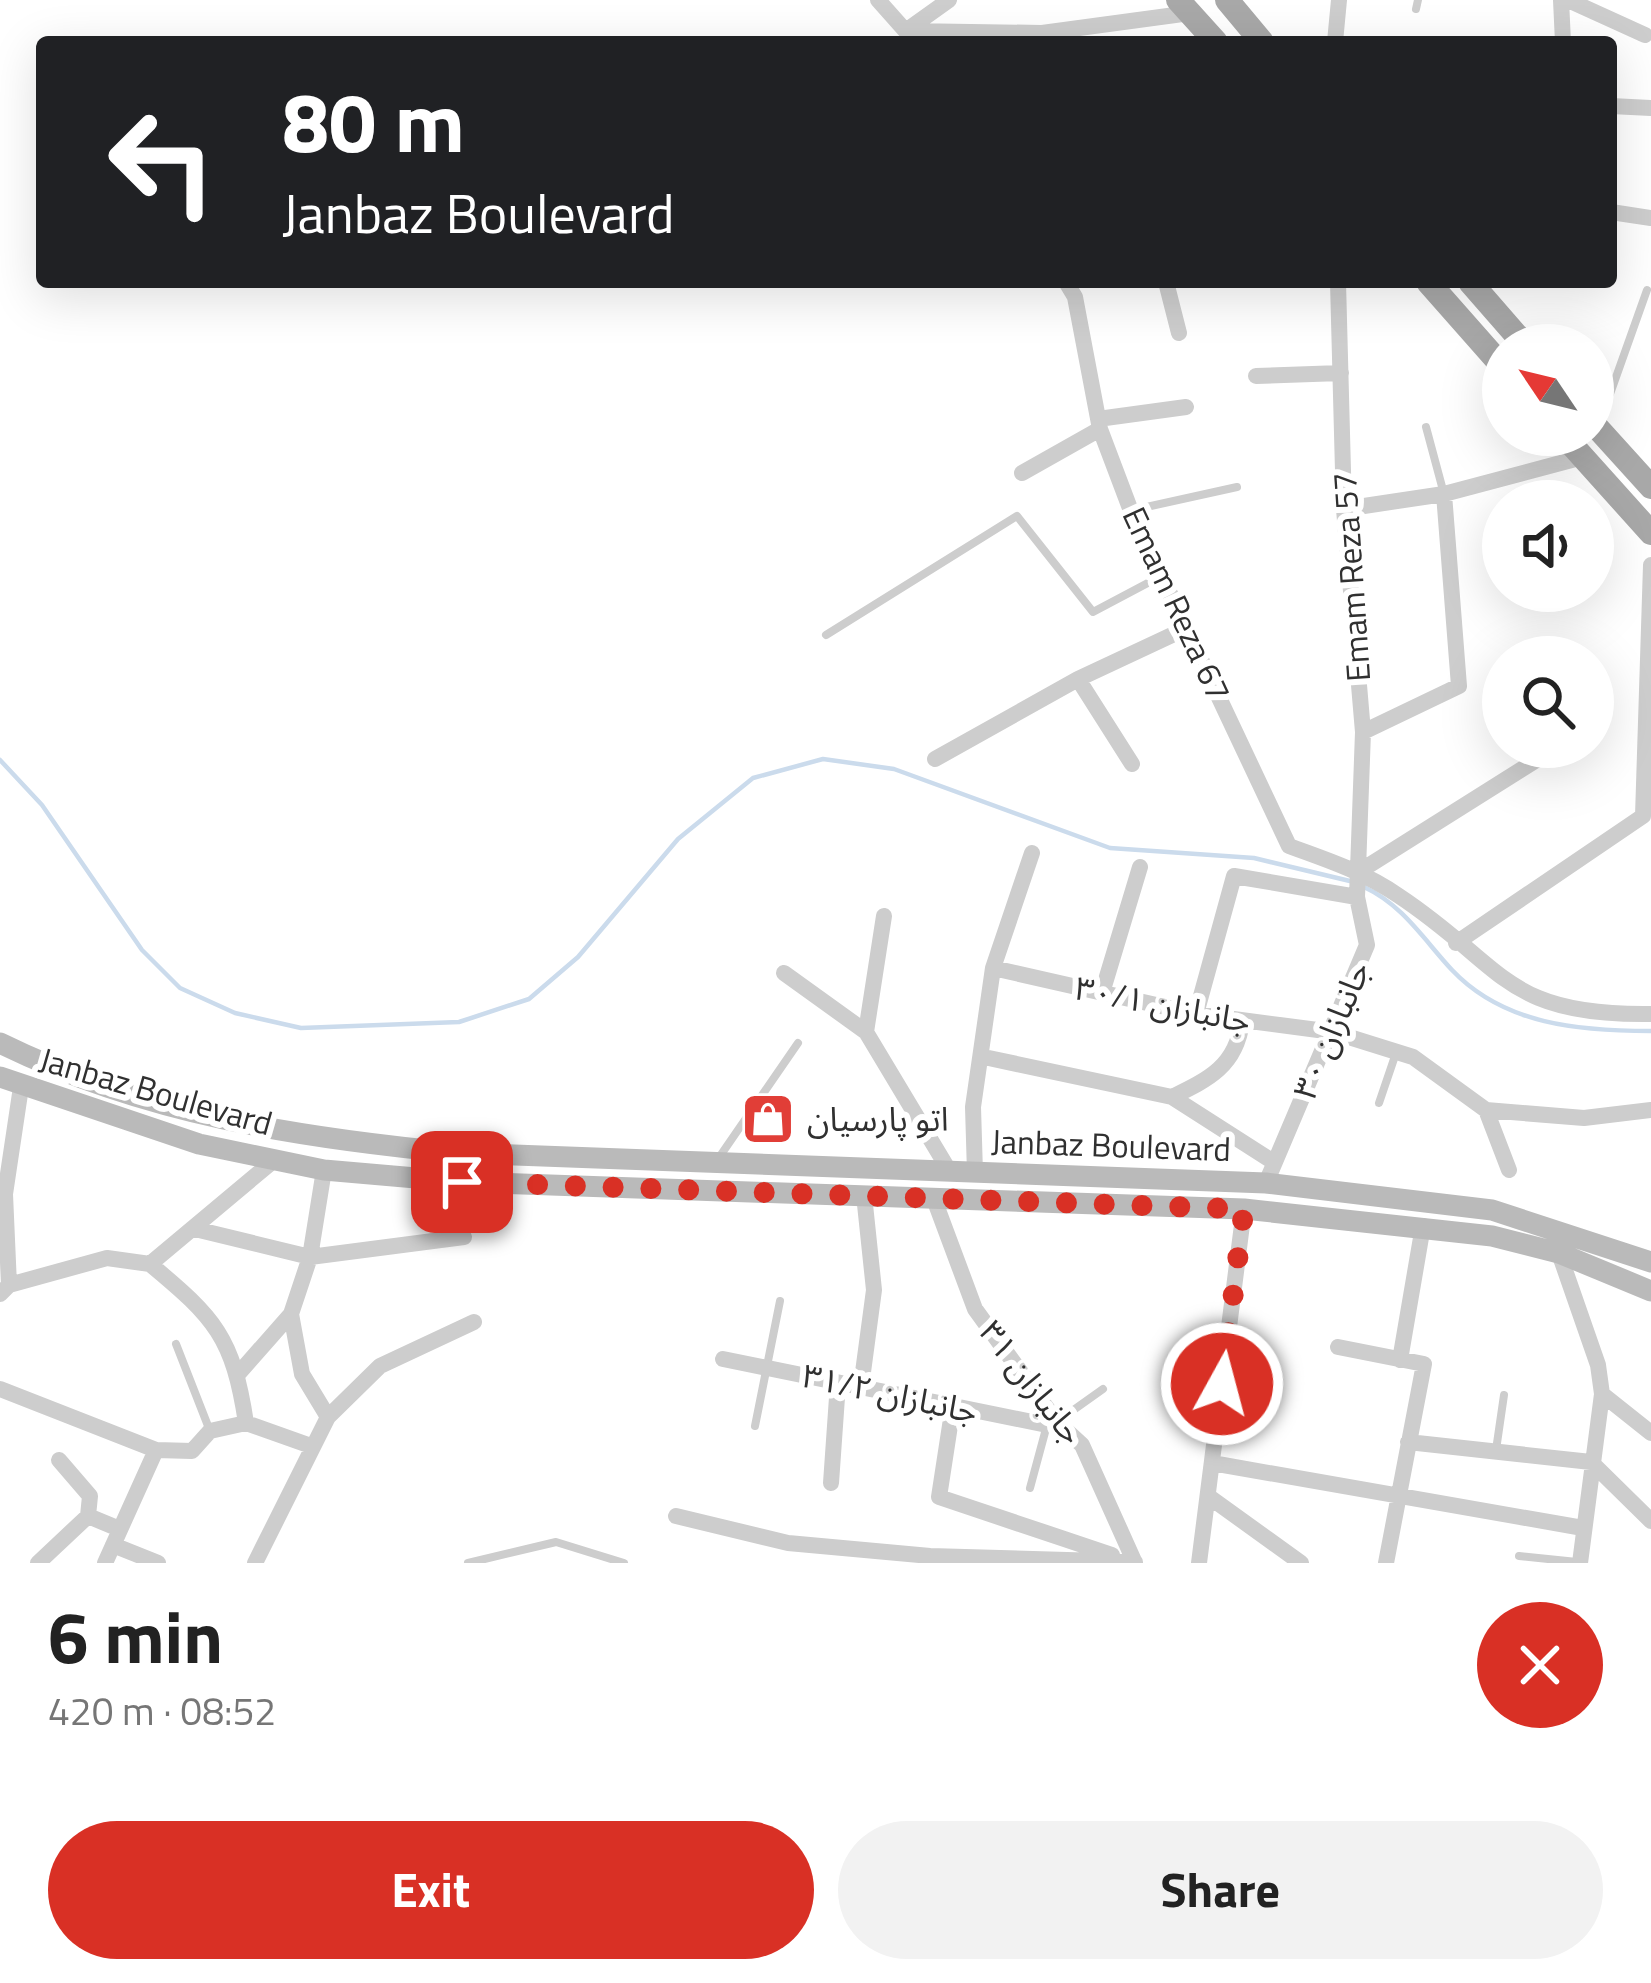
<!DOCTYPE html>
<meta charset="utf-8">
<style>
body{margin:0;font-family:"Titillium Web","Noto Sans Arabic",sans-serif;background:#f2f2f2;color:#222;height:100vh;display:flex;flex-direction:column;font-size:45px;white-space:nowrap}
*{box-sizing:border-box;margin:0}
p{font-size:39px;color:#767676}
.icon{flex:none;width:66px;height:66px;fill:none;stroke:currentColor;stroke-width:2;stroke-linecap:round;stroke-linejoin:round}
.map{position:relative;height:1563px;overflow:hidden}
.drawer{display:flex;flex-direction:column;background:#fff;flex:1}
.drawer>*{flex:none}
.top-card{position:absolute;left:36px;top:36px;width:1581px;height:252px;border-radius:12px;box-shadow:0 12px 48px #0002;background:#202124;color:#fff;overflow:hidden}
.needle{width:78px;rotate:305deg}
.tools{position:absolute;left:1482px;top:324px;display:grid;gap:24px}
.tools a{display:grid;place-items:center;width:132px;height:132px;border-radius:50%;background:#fff;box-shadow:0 12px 48px #0002;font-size:60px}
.pin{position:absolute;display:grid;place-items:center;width:102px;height:102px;color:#fff;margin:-51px;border-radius:24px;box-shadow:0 6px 18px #0006}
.me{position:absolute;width:132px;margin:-66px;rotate:7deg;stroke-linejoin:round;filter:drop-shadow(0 0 9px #0008)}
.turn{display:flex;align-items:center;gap:42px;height:252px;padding:0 48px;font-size:54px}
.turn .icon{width:156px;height:156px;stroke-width:2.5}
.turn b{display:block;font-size:84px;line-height:102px}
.round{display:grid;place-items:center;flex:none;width:126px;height:126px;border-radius:63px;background:#f2f2f2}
.head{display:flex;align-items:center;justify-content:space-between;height:204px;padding:0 48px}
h1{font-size:72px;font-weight:700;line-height:90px}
.button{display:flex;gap:24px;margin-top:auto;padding:24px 48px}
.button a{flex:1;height:138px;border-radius:72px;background:#d93025;color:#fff;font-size:48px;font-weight:700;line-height:138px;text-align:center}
.button a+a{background:#f2f2f2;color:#222}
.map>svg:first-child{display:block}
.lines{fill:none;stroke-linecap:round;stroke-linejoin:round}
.stream{stroke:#cbdbec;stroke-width:4.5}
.lane{stroke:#cdcdcd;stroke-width:8}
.street{stroke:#cdcdcd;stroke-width:16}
.secondary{stroke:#bababa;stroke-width:21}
.primary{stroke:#a8a8a8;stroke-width:24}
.route{stroke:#d93025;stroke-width:21;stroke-dasharray:0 37.8}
.labels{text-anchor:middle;stroke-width:12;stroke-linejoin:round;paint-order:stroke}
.street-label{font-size:33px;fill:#303030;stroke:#fff}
.poi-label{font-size:33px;fill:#303030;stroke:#fff;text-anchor:start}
</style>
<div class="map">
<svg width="1651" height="1563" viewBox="0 0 1651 1563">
<rect width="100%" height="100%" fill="#fff"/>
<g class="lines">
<path class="stream" d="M0 760 42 805 142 950 180 988 235 1013 301 1028 459 1022 529 999 578 957 678 839 753 778 823 759 894 769 1110 848 1254 858 1354 882
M1364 887C1403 905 1424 940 1452 970 1504 1025 1580 1031 1651 1031"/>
<path class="lane" d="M1416 9 1418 0
M1593 412 1610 394 1647 290
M1426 427 1444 494
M1133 510 1237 487
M826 635 1017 516 1093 612 1161 576
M1379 1103 1396 1053
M718 1159 798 1043
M176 1344 210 1431
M1058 1421 1103 1389
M755 1426 780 1301
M1496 1450 1504 1395
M1030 1488 1047 1425
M1519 1556 1577 1562
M468 1563 556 1542 624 1563"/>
<path class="street" d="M878 0 910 36
M1561 0 1563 42
M1568 0 1645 35
M907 30 949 0
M907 31 1042 33 1190 13
M1335 42 1339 0
M1611 106 1651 108
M1611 212 1651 218
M1066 282 1075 297 1100 429 1131 511 1289 846C1328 860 1364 872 1399 896 1506 967 1503 1016 1651 1014
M1166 282 1179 333
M1256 376 1341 373
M1098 419 1186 407
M1022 473 1100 429
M1344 509 1444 494 1583 457
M1078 679 1132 764
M1363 732 1459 686 1444 494
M935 759 1078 679 1187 628
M1360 871 1546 754
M1456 943 1643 816 1651 565
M993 968 1196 1014 1333 1032 1413 1057 1486 1110 1584 1118 1651 1110
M784 973 866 1032 950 1172
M1102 993 1140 867
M1196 1014 1234 876 1357 897
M866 1032 884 916
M984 1057 1172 1097 1272 1161
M1172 1097C1209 1079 1236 1066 1242 1022
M1486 1110 1509 1170
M975 1173 973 1107 993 968 1032 853
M1266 1183 1367 945 1357 897 1363 732 1344 509 1338 282
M934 1199 975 1309 1057 1422 1082 1445 1135 1563
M195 1229 310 1257 464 1237
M1559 1253 1598 1365 1602 1394 1580 1563
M150 1264C215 1318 233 1337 246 1423
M150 1264 273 1161
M9 1285 5 1194 21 1087
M0 1294 9 1285 107 1258 150 1264
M291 1314 302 1374 328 1417
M1338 1347 1424 1364 1386 1563
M723 1359 1047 1425 1057 1422
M1400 1360 1423 1226
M239 1373 291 1314 310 1257 324 1170
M861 1387 874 1290 864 1195
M0 1389 156 1450 192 1451 210 1431 246 1423
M1602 1394 1651 1433
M953 1406 939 1497 1112 1555
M246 1423 311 1446
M1408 1442 1591 1462 1651 1521
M59 1460 90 1496 88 1516 117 1528
M1212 1463 1583 1528
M831 1483 838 1383
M1208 1496 1301 1563
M676 1516 788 1543 930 1556 1135 1562
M113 1545 158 1563
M38 1563 88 1516
M105 1563 156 1450
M255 1563 328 1417 380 1366 474 1322
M1199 1563 1244 1209"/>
<path class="secondary" d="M0 1043C144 1114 300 1138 458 1153L1266 1183 1492 1210 1651 1262
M0 1077 199 1144 324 1170 462 1182 1244 1209 1492 1236 1559 1253 1651 1291"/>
<path class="primary" d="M1178 0 1216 42
M1227 0 1262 42
M1428 282 1503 367
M1470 282 1525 345
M1593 423 1651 487
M1563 435 1651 533"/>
</g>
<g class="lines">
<path class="route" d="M462 1182 1244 1209 1222 1384"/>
</g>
<defs>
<g id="shop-square" transform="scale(2.7)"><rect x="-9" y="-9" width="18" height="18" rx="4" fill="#e13e37" stroke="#fff"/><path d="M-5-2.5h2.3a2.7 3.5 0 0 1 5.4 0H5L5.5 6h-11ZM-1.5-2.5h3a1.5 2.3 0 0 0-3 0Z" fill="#fff"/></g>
</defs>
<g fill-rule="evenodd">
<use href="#shop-square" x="768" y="1119"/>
</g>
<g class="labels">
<g class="street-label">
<text transform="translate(1351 577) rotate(-94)" y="12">Emam Reza 57</text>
<text transform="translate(1177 604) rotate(65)" y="12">Emam Reza 67</text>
<text transform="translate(1163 1004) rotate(11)" y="12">جانبازان ۳۰/۱</text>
<text transform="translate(1331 1030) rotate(-67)" y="12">جانبازان ۳۰</text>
<text transform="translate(156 1091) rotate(16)" y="12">Janbaz Boulevard</text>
<text transform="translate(1111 1145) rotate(2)" y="12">Janbaz Boulevard</text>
<text transform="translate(1032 1382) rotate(52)" y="12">جانبازان ۳۱</text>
<text transform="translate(890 1393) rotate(12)" y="12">جانبازان ۳۱/۲</text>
</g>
<g class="poi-label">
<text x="807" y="1131">اتو پارسیان</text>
</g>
</g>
</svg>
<div class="tools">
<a><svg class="needle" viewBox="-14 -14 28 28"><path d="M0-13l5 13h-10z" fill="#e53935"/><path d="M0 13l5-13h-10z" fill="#767676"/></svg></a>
<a><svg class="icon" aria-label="sound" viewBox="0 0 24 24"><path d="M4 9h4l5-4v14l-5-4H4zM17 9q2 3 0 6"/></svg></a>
<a><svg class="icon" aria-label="search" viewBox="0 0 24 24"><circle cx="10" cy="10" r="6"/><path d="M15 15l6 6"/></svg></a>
</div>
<div class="pin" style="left:462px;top:1182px;background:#d93025"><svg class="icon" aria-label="arrive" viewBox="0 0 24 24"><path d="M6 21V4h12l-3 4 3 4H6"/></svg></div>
<svg class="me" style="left:1222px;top:1384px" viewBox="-20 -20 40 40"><circle r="17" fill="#d93025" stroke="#fff" stroke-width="3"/><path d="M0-11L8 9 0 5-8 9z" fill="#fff"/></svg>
<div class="top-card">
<div class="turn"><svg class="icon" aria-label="left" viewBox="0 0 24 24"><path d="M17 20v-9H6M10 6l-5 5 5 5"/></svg><div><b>80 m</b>Janbaz Boulevard</div></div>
</div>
</div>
<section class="drawer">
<div class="head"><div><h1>6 min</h1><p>420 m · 08:52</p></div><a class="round" style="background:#d93025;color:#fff"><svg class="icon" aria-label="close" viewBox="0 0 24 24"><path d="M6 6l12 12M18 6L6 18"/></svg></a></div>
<div class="button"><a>Exit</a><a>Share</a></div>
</section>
